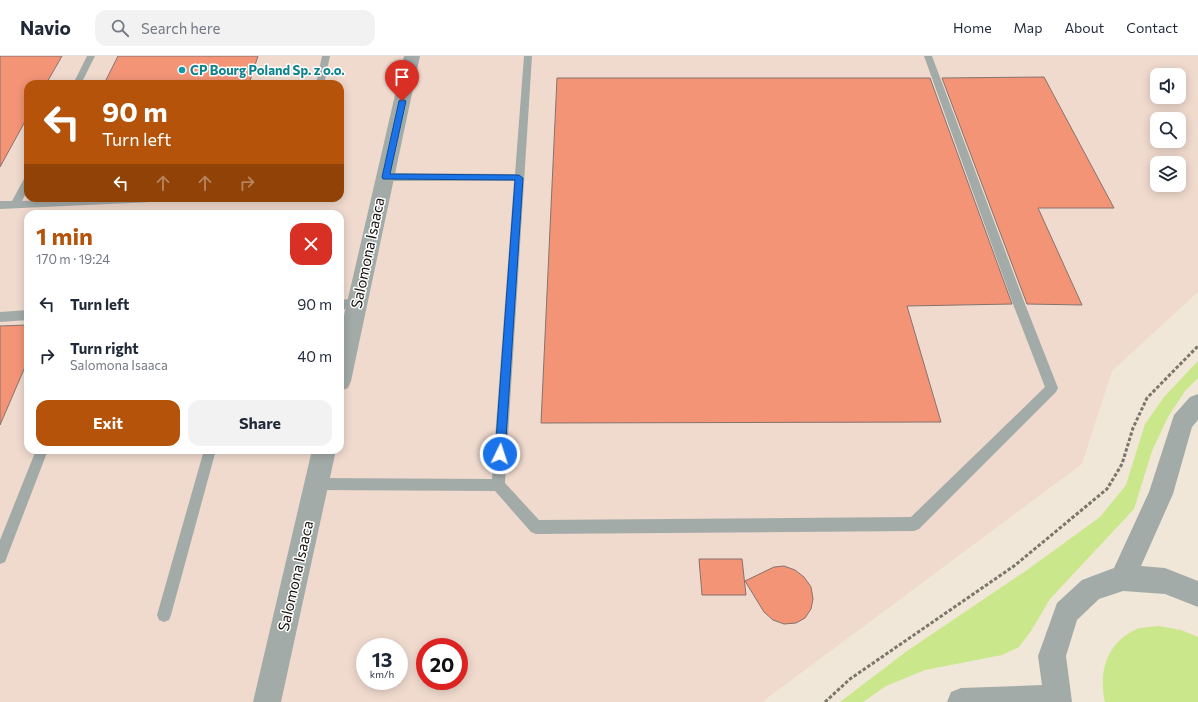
<!DOCTYPE html>
<meta charset="utf-8">
<style>
body{margin:0;font-family:Commissioner,sans-serif;background:#f2f2f3;color:#1f2937;height:100vh;display:flex;flex-direction:column;font-size:15px;white-space:nowrap}
*{box-sizing:border-box;margin:0}
p{font-size:13px;color:#747a83}
.icon{flex:none;width:22px;height:22px;fill:none;stroke:currentColor;stroke-width:2;stroke-linecap:round;stroke-linejoin:round}
.map{position:relative;flex:1;overflow:hidden}
.sheet{position:absolute;left:24px;top:154px;width:320px;height:244px;display:flex;flex-direction:column;background:#fff;border-radius:12px;box-shadow:0 2px 10px #0003}
.sheet>*{flex:none}
.hud{position:absolute;left:24px;top:24px;width:320px;height:122px;border-radius:12px;box-shadow:0 2px 10px #0003;background:#b45309;color:#fff;overflow:hidden}
.controls{position:absolute;left:1150px;top:12px;display:grid;gap:8px}
.controls a{display:grid;place-items:center;width:36px;height:36px;border-radius:8px;background:#fff;box-shadow:0 2px 10px #0003;font-size:20px}
.speed{position:absolute;left:356px;top:582px;display:flex;gap:8px;font-size:20px;font-weight:700;text-align:center}
.speed>*{display:grid;place-content:center;width:52px;height:52px;border-radius:50%;background:#fff;box-shadow:0 2px 10px #0003;line-height:1}
.speed small{font-size:10px;font-weight:400}
.speed .limit{border:6px solid #d22;background:#fff;color:#111}
.pin{position:absolute;display:grid;place-items:center;width:34px;height:34px;color:#fff;margin:-41px -17px;border-radius:50% 50% 50% 0;rotate:-45deg;box-shadow:0 0 4px #0007}
.pin .icon{rotate:45deg}
.me{position:absolute;width:44px;margin:-22px;rotate:4deg;stroke-linejoin:round;filter:drop-shadow(0 0 3px #0008)}
.turn{display:flex;align-items:center;gap:14px;height:84px;padding:0 12px;font-size:18px}
.turn .icon{width:52px;height:52px;stroke-width:2.5}
.turn b{display:block;font-size:28px;line-height:34px}
.lanes{display:flex;align-items:center;height:38px;padding:0 12px;background:#0003;justify-content:center;gap:20px;direction:ltr}
.lanes .off{opacity:.35}
.round{display:grid;place-items:center;flex:none;width:42px;height:42px;border-radius:12px;background:#f2f2f3}
.headline{display:flex;align-items:center;justify-content:space-between;height:68px;padding:0 12px}
h1{font-size:24px;font-weight:700;line-height:30px;color:#b45309}
.primary-button{display:flex;gap:8px;margin-top:auto;padding:8px 12px}
.primary-button a{flex:1;height:46px;border-radius:12px;background:#b45309;color:#fff;font-size:16px;font-weight:700;line-height:46px;text-align:center}
.primary-button a+a{background:#f2f2f3;color:#1f2937}
ul{padding:0;list-style:none}
li{display:flex;align-items:center;gap:12px;height:52px;padding:0 12px}
li div{flex:1}
li b{display:block;font-size:15px}
li em{font-style:normal}
header{display:flex;align-items:center;gap:24px;box-sizing:border-box;height:56px;padding:0 20px;background:#fff;border-bottom:1px solid #e0e1e3}
header strong{font-size:19px}
nav{display:flex;gap:22px;margin-inline-start:auto;font-size:14px}
.search{width:280px;height:36px;background:#f2f2f3;display:flex;align-items:center;gap:10px;box-sizing:border-box;padding:0 14px;border-radius:12px;color:#747a83;font-size:15px}
.map>svg:first-child{display:block}
.industrial{fill:#f0dace;fill-rule:evenodd}
.green{fill:#cae78b}
.building{fill:#f49477;stroke:#84736e}
.lines{fill:none;stroke-linecap:round;stroke-linejoin:round}
.path{stroke:#7c756b;stroke-width:3;stroke-dasharray:3.5 2;stroke-linecap:butt}
.lane{fill:#a3aba9;fill-rule:evenodd}
.street{fill:#a3aba9;fill-rule:evenodd}
.route{fill:#1a73e8;stroke:#114b97}
.culture-dot{fill:#0f9aa8;stroke:#fff;stroke-width:1.5}
.labels{text-anchor:middle;stroke-width:3;stroke-linejoin:round;paint-order:stroke}
.far-culture-label{font-size:13px;font-weight:bold;fill:#0d838f;stroke:#fff;text-anchor:start}
.street-label{font-size:15px;fill:#15110c;stroke:#fff}
</style>
<header>
<strong>Navio</strong>
<div class="search"><svg class="icon" aria-label="search" viewBox="0 0 24 24"><circle cx="10" cy="10" r="6"/><path d="M15 15l6 6"/></svg>Search here</div>
<nav><a>Home</a><a>Map</a><a>About</a><a>Contact</a></nav>
</header>
<div class="map">
<svg width="1198" height="646" viewBox="0 0 1198 646">
<rect width="100%" height="100%" fill="#f1e7d8"/>
<path class="industrial" d="M0 0H1198V236L1112 315 1082 408 762 646H0ZM1157 19H1179V41H1157ZM28 28H340V142H28ZM1157 63H1179V85H1157ZM1157 107H1179V129H1157ZM28 158H340V394H28ZM365 591H399V625H365ZM425 591H459V625H425Z"/>
<path class="green" d="M1198 305V322L1185 335 1168 361 1152 395 1134 453 1050 543 1031 575 1019 591 1002 599 925 614 886 630 863 646H840L907 595 1027 514 1100 461 1126 429 1145 368 1164 341Z
M1159 570 1181 574 1198 581V646H1105C1098 616 1107 586 1137 573 1143 571 1152 571 1159 570Z"/>
<path class="building" d="M0 0H62L46 28H28V60L0 111Z
M118 0H258L249 28H104Z
M1044 21 1114 152H1038L1082 249 1027 248 942 22Z
M557 22H930L1012 248 907 250 941 366 541 367Z
M28 269V304L0 369V270Z
M699 503H742L746 539H702Z
M784 510 795 514 804 521 811 531 813 543 811 553 805 562 796 567 784 568 773 564 764 556 745 525 774 511Z"/>
<g class="lines">
<path class="path" d="M825 646 850 623 1014 510 1107 433 1122 408 1133 372 1147 342 1198 290"/>
<path class="lane" d="M87 0H95L81 28H73Z
M322 0H330L324 28H316Z
M524 0H532L505 427 539 464 911 461 1045 331 1013 248 924 0H932L1025 248 1058 332 1056 336 919 473 914 475 536 478 531 476 495 435 316 434 311 432 309 428 311 424 316 422 492 423 514 125H385L380 121 385 117 515 118Z
M28 119V133L22 145 80 142H157L156 145 152 146 0 153V145H12L25 121Z
M358 242 362 244 364 247 362 250 340 254V244Z
M28 254V264L0 266V256Z
M36 394H48L5 506 0 508V484Z
M204 394H216L171 559 169 564 164 566 159 564 157 559Z"/>
<path class="street" d="M404 0H420L351 325 348 332 340 335V277Z
M1198 338V364L1192 371 1173 438 1141 510 1165 512 1198 525V551L1165 538 1123 535 1099 543 1077 564 1066 600 1072 646H947L951 636 961 632 1042 629 1038 600 1057 547 1082 524 1114 512 1149 436 1174 359 1190 341Z
M312 394H336L281 646H253Z"/>
</g>
<path class="route" d="M402 43 406 45 390 118 519 119 523 122 505 398 503 402 500 403 496 402 495 398 515 124 383 123 382 121 399 45Z"/>
<circle class="culture-dot" cx="182" cy="14" r="4"/>
<g class="labels">
<g class="far-culture-label">
<text x="190" y="19">CP Bourg Poland Sp. z o.o.</text>
</g>
<g class="street-label">
<text transform="translate(368 197) rotate(-78)" y="5">Salomona Isaaca</text>
<text transform="translate(296 520) rotate(-77)" y="5">Salomona Isaaca</text>
</g>
</g>
</svg>
<div class="controls">
<a><svg class="icon" aria-label="sound" viewBox="0 0 24 24"><path d="M4 9h4l5-4v14l-5-4H4zM17 9q2 3 0 6"/></svg></a>
<a><svg class="icon" aria-label="search" viewBox="0 0 24 24"><circle cx="10" cy="10" r="6"/><path d="M15 15l6 6"/></svg></a>
<a><svg class="icon" aria-label="layers" viewBox="0 0 24 24"><path d="M12 4l9 5-9 5-9-5zM3 14l9 5 9-5"/></svg></a>
</div>
<div class="speed"><div>13<small>km/h</small></div><div class="limit">20</div></div>
<div class="pin" style="left:402px;top:45px;background:#d93025"><svg class="icon" aria-label="arrive" viewBox="0 0 24 24"><path d="M6 21V4h12l-3 4 3 4H6"/></svg></div>
<svg class="me" style="left:500px;top:398px" viewBox="-20 -20 40 40"><circle r="17" fill="#1a73e8" stroke="#fff" stroke-width="3"/><path d="M0-11L8 9 0 5-8 9z" fill="#fff"/></svg>
<div class="hud">
<div class="turn"><svg class="icon" aria-label="left" viewBox="0 0 24 24"><path d="M17 20v-9H6M10 6l-5 5 5 5"/></svg><div><b>90 m</b>Turn left</div></div>
<div class="lanes"><svg class="icon" aria-label="left" viewBox="0 0 24 24"><path d="M17 20v-9H6M10 6l-5 5 5 5"/></svg><svg class="icon off" aria-label="ahead" viewBox="0 0 24 24"><path d="M12 20V5M6 11l6-6 6 6"/></svg><svg class="icon off" aria-label="ahead" viewBox="0 0 24 24"><path d="M12 20V5M6 11l6-6 6 6"/></svg><svg class="icon off" aria-label="right" viewBox="0 0 24 24"><path d="M7 20v-9h11M14 6l5 5-5 5"/></svg></div>
</div>
<section class="sheet">
<div class="headline"><div><h1>1 min</h1><p>170 m · 19:24</p></div><a class="round" style="background:#d93025;color:#fff"><svg class="icon" aria-label="close" viewBox="0 0 24 24"><path d="M6 6l12 12M18 6L6 18"/></svg></a></div>
<ul>
<li><svg class="icon" aria-label="left" viewBox="0 0 24 24"><path d="M17 20v-9H6M10 6l-5 5 5 5"/></svg><div><b>Turn left</b></div><em>90 m</em></li>
<li><svg class="icon" aria-label="right" viewBox="0 0 24 24"><path d="M7 20v-9h11M14 6l5 5-5 5"/></svg><div><b>Turn right</b><p>Salomona Isaaca</p></div><em>40 m</em></li>
</ul>
<div class="primary-button"><a>Exit</a><a>Share</a></div>
</section>
</div>
